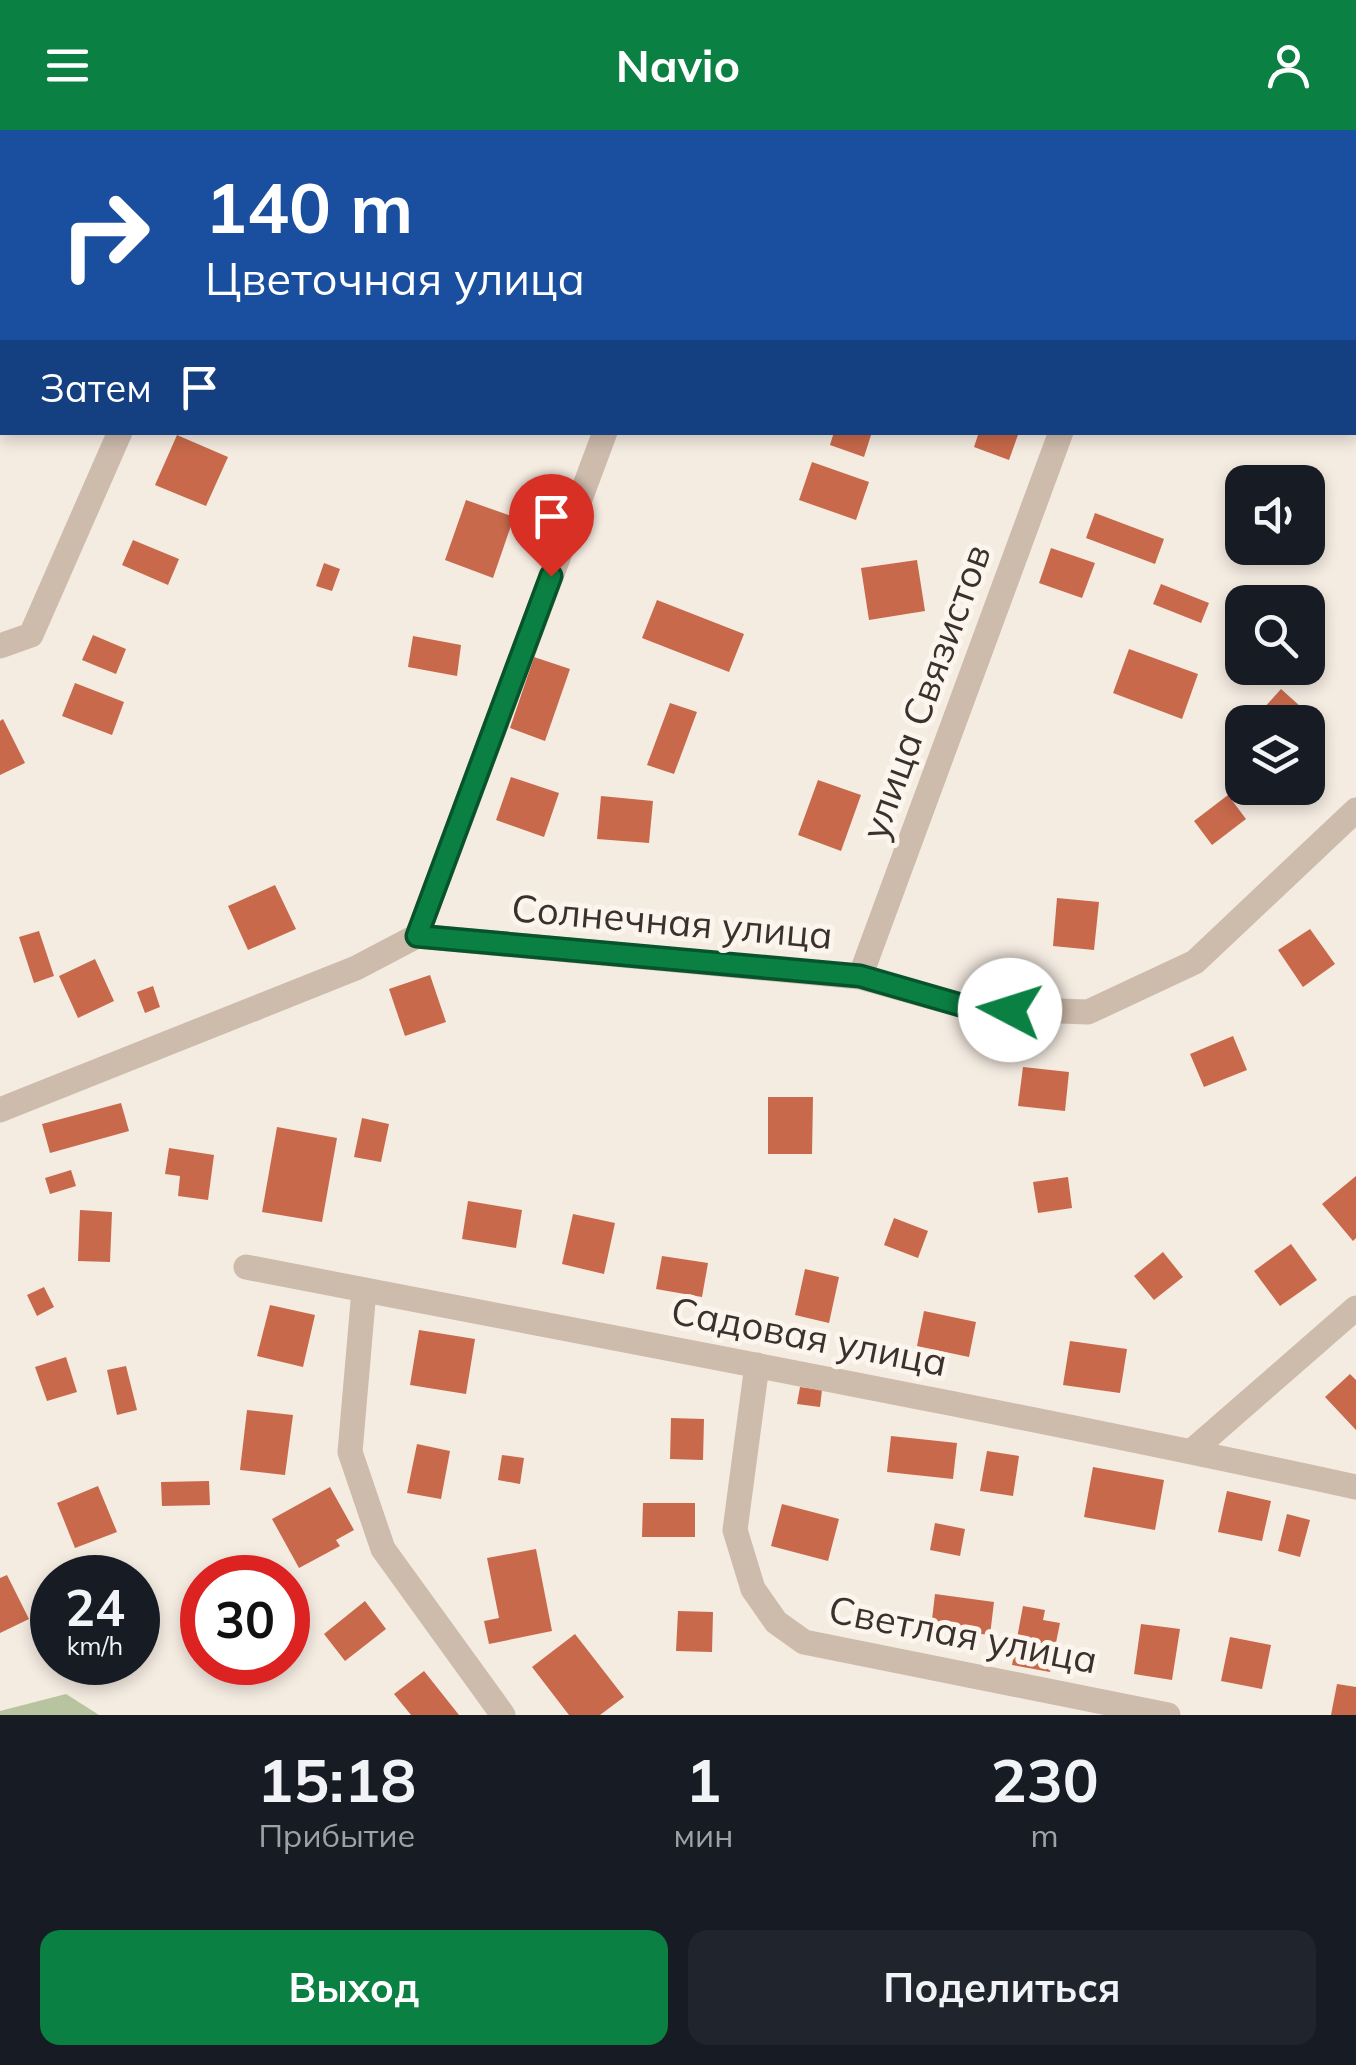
<!DOCTYPE html>
<html lang="ru">
<meta charset="utf-8">
<style>
body{margin:0;font-family:Mulish,sans-serif;background:#20242c;color:#f1f3f6;height:100vh;display:flex;flex-direction:column;font-size:38px;white-space:nowrap}
*{box-sizing:border-box;margin:0}
p{font-size:32px;color:#9ea1a6}
.icon{flex:none;width:55px;height:55px;fill:none;stroke:currentColor;stroke-width:2;stroke-linecap:round;stroke-linejoin:round}
.map{position:relative;height:1585px;overflow:hidden}
.side{display:flex;flex-direction:column;background:#171b24;flex:1}
.side>*{flex:none}
.top-card{position:absolute;left:0px;top:0px;width:1358px;height:305px;box-shadow:0 5px 15px #0003;background:#1a4fa0;color:#fff;overflow:hidden}
.buttons{position:absolute;left:1225px;top:335px;display:grid;gap:20px}
.buttons a{display:grid;place-items:center;width:100px;height:100px;border-radius:20px;background:#171b24;box-shadow:0 5px 15px #0003;font-size:50px}
.speed{position:absolute;left:30px;top:1425px;display:flex;gap:20px;font-size:50px;font-weight:700;text-align:center}
.speed>*{display:grid;place-content:center;width:130px;height:130px;border-radius:50%;background:#171b24;box-shadow:0 5px 15px #0003;line-height:1}
.speed small{font-size:25px;font-weight:400}
.speed .limit{border:15px solid #d22;background:#fff;color:#111}
.pin{position:absolute;display:grid;place-items:center;width:85px;height:85px;color:#fff;margin:-102px -42px;border-radius:50% 50% 50% 0;rotate:-45deg;box-shadow:0 0 10px #0007}
.pin .icon{rotate:45deg}
.me{position:absolute;width:110px;margin:-55px;rotate:275deg;stroke-linejoin:round;filter:drop-shadow(0 0 8px #0008)}
.turn{display:flex;align-items:center;gap:35px;height:210px;padding:0 40px;font-size:45px}
.turn .icon{width:130px;height:130px;stroke-width:2.5}
.turn b{display:block;font-size:70px;line-height:85px}
.then{display:flex;align-items:center;height:95px;padding:0 40px;background:#0003;gap:20px;font-size:38px}
.eta{display:flex;justify-content:space-evenly;align-items:center;height:170px;text-align:center}
.eta b{font-size:60px;font-weight:700;line-height:70px}
.action{display:flex;gap:20px;margin-top:auto;padding:20px 40px}
.action a{flex:1;height:115px;border-radius:20px;background:#0b8043;color:#fff;font-size:40px;font-weight:700;line-height:115px;text-align:center}
.action a+a{background:#20242c;color:#f1f3f6}
header{display:flex;justify-content:space-between;align-items:center;height:130px;padding:0 40px;background:#0b8043;color:#fff;font-size:45px;font-weight:700}
.map>svg:first-child{display:block}
.green{fill:#b8c4a0}
.building{fill:#c8694b}
.lines{fill:none;stroke-linecap:round;stroke-linejoin:round}
.minor{stroke:#cdbbac;stroke-width:25}
.route-casing{stroke:#07532c;stroke-width:25}
.route{stroke:#0b8043;stroke-width:18}
.labels{text-anchor:middle;stroke-width:10;stroke-linejoin:round;paint-order:stroke}
.street-label{font-size:38px;fill:#3b302b;stroke:#fbf5ee}
</style>
<header><svg class="icon" aria-label="menu" viewBox="0 0 24 24"><path d="M4 6h16M4 12h16M4 18h16"/></svg>Navio<svg class="icon" aria-label="person" viewBox="0 0 24 24"><circle cx="12" cy="8" r="4"/><path d="M4 21q1-7 8-7t8 7"/></svg></header>
<div class="map">
<svg width="1356" height="1585" viewBox="0 0 1356 1585">
<rect width="100%" height="100%" fill="#f4ebe1"/>
<path class="green" d="M66 1564 99 1585H0V1581Z"/>
<path class="building" d="M834 302H872L864 327 830 315Z
M979 302H1019L1009 330 974 317Z
M177 305 228 327 206 376 155 355Z
M812 332 869 352 856 390 799 370Z
M466 370 514 387 493 448 445 430Z
M1095 383 1164 409 1155 434 1086 408Z
M133 410 179 429 168 455 122 435Z
M1051 418 1095 433 1082 468 1039 453Z
M917 430 925 481 869 490 861 438Z
M324 433 340 439 332 461 316 456Z
M1161 454 1209 473 1201 493 1153 474Z
M657 470 744 504 729 542 642 508Z
M93 505 126 519 116 544 82 530Z
M413 506 461 515 457 546 408 537Z
M1129 519 1198 544 1182 589 1113 563Z
M534 527 570 539 545 611 510 598Z
M75 553 124 572 112 605 62 586Z
M1281 559 1310 585 1304 592H1276L1262 580Z
M670 573 697 582 674 644 647 635Z
M3 589 25 633 0 645V591Z
M511 647 559 663 544 707 496 690Z
M818 650 861 665 841 721 798 705Z
M1228 665 1246 689 1212 715 1194 691Z
M601 666 653 671 649 713 597 709Z
M275 755 296 799 248 820 228 776Z
M1057 768 1099 772 1094 820 1053 816Z
M1310 799 1335 834 1303 857 1278 820Z
M39 801 54 846 34 853 19 807Z
M95 829 114 871 78 888 59 846Z
M430 845 446 892 405 906 389 859Z
M153 856 160 877 145 883 137 862Z
M1233 906 1247 940 1204 957 1190 924Z
M1023 937 1069 942 1065 981 1018 976Z
M768 967H813L812 1024H768Z
M121 973 129 1001 50 1023 42 994Z
M362 988 389 994 381 1032 354 1027Z
M277 997 337 1008 322 1092 262 1082Z
M169 1018 214 1025 208 1070 178 1066 180 1046 165 1044Z
M71 1040 76 1056 50 1064 45 1048Z
M1356 1046V1108L1353 1111 1322 1074Z
M1068 1047 1072 1078 1038 1083 1033 1052Z
M468 1071 522 1080 516 1118 462 1109Z
M80 1080 112 1082 110 1132 78 1131Z
M573 1084 615 1093 604 1144 562 1134Z
M894 1088 928 1101 918 1128 884 1115Z
M1291 1114 1317 1150 1280 1176 1254 1141Z
M1163 1122 1183 1147 1154 1170 1134 1146Z
M662 1126 708 1133 702 1167 656 1159Z
M805 1139 839 1147 829 1193 795 1185Z
M44 1157 54 1177 37 1186 27 1165Z
M270 1175 315 1185 303 1237 257 1226Z
M924 1181 976 1192 969 1227 917 1216Z
M419 1200 475 1209 466 1264 410 1255Z
M1070 1211 1127 1219 1120 1263 1063 1255Z
M66 1227 77 1262 47 1271 35 1237Z
M126 1236 137 1280 117 1285 107 1240Z
M1350 1244 1356 1250V1300L1325 1267Z
M800 1257 822 1260 820 1277 797 1274Z
M247 1280 293 1285 285 1345 240 1340Z
M671 1288 704 1289 703 1330 670 1329Z
M891 1306 957 1313 953 1349 887 1342Z
M417 1314 450 1321 441 1369 407 1363Z
M987 1321 1019 1326 1013 1366 980 1361Z
M502 1325 524 1328 520 1354 498 1350Z
M1093 1337 1164 1350 1155 1400 1084 1387Z
M209 1351 210 1375 162 1376 161 1352Z
M98 1356 117 1402 75 1418 57 1373Z
M330 1357 354 1400 336 1410 340 1416 299 1438 272 1389Z
M1227 1361 1271 1371 1262 1411 1218 1402Z
M643 1373H695V1407H642Z
M782 1374 839 1389 828 1431 771 1416Z
M1287 1384 1310 1390 1300 1427 1278 1421Z
M935 1393 965 1399 960 1426 930 1420Z
M536 1419 552 1501 489 1514 484 1491 499 1488 487 1428Z
M7 1445 29 1489 0 1503V1448Z
M935 1464 994 1472 990 1505 931 1498Z
M365 1471 386 1499 345 1531 324 1504Z
M1023 1476 1045 1480 1043 1490 1060 1493 1050 1542 1012 1535Z
M678 1481 713 1482 712 1522 676 1521Z
M1141 1494 1180 1499 1172 1550 1134 1544Z
M575 1504 624 1567 600 1585H569L532 1537Z
M1230 1507 1271 1515 1262 1559 1221 1551Z
M424 1541 459 1585H411L394 1564Z
M1337 1554 1356 1557V1585H1331Z"/>
<g class="lines">
<path class="minor" d="M250 2 251 0
M716 2 717 0
M1172 2 1173 0
M0 38 2 39
M0 516 31 505 120 302
M417 806 605 302
M860 847 1061 302
M0 980 356 838 417 806 860 847 971 878 1088 882 1195 832 1356 680
M246 1137C616 1209 987 1277 1356 1357
M364 1160 350 1322 383 1419 503 1585
M757 1235 735 1400 753 1459 776 1492 804 1512 1168 1585
M1192 1321 1356 1178"/>
</g>
<g class="lines">
<g class="route-casing">
<path id="route" d="M551 446 417 806 860 846 971 878 1010 880"/>
</g>
<use href="#route" class="route"/>
</g>
<g class="labels">
<g class="street-label">
<text transform="translate(926 562) rotate(-70)" y="13">улица Связистов</text>
<text transform="translate(672 792) rotate(5)" y="13">Солнечная улица</text>
<text transform="translate(809 1207) rotate(11)" y="13">Садовая улица</text>
<text transform="translate(963 1505) rotate(11)" y="13">Светлая улица</text>
</g>
</g>
</svg>
<div class="buttons">
<a><svg class="icon" aria-label="sound" viewBox="0 0 24 24"><path d="M4 9h4l5-4v14l-5-4H4zM17 9q2 3 0 6"/></svg></a>
<a><svg class="icon" aria-label="search" viewBox="0 0 24 24"><circle cx="10" cy="10" r="6"/><path d="M15 15l6 6"/></svg></a>
<a><svg class="icon" aria-label="layers" viewBox="0 0 24 24"><path d="M12 4l9 5-9 5-9-5zM3 14l9 5 9-5"/></svg></a>
</div>
<div class="speed"><div>24<small>km/h</small></div><div class="limit">30</div></div>
<div class="pin" style="left:551px;top:446px;background:#d93025"><svg class="icon" aria-label="arrive" viewBox="0 0 24 24"><path d="M6 21V4h12l-3 4 3 4H6"/></svg></div>
<svg class="me" style="left:1010px;top:880px" viewBox="-20 -20 40 40"><circle r="19" fill="#fff"/><path d="M0-13L10 11 0 6-10 11z" fill="#0b8043"/></svg>
<div class="top-card">
<div class="turn"><svg class="icon" aria-label="right" viewBox="0 0 24 24"><path d="M7 20v-9h11M14 6l5 5-5 5"/></svg><div><b>140 m</b>Цветочная улица</div></div>
<div class="then">Затем<svg class="icon" aria-label="arrive" viewBox="0 0 24 24"><path d="M6 21V4h12l-3 4 3 4H6"/></svg></div>
</div>
</div>
<section class="side">
<div class="eta">
<div><b>15:18</b><p>Прибытие</p></div>
<div><b>1</b><p>мин</p></div>
<div><b>230</b><p>m</p></div>
</div>
<div class="action"><a>Выход</a><a>Поделиться</a></div>
</section>
